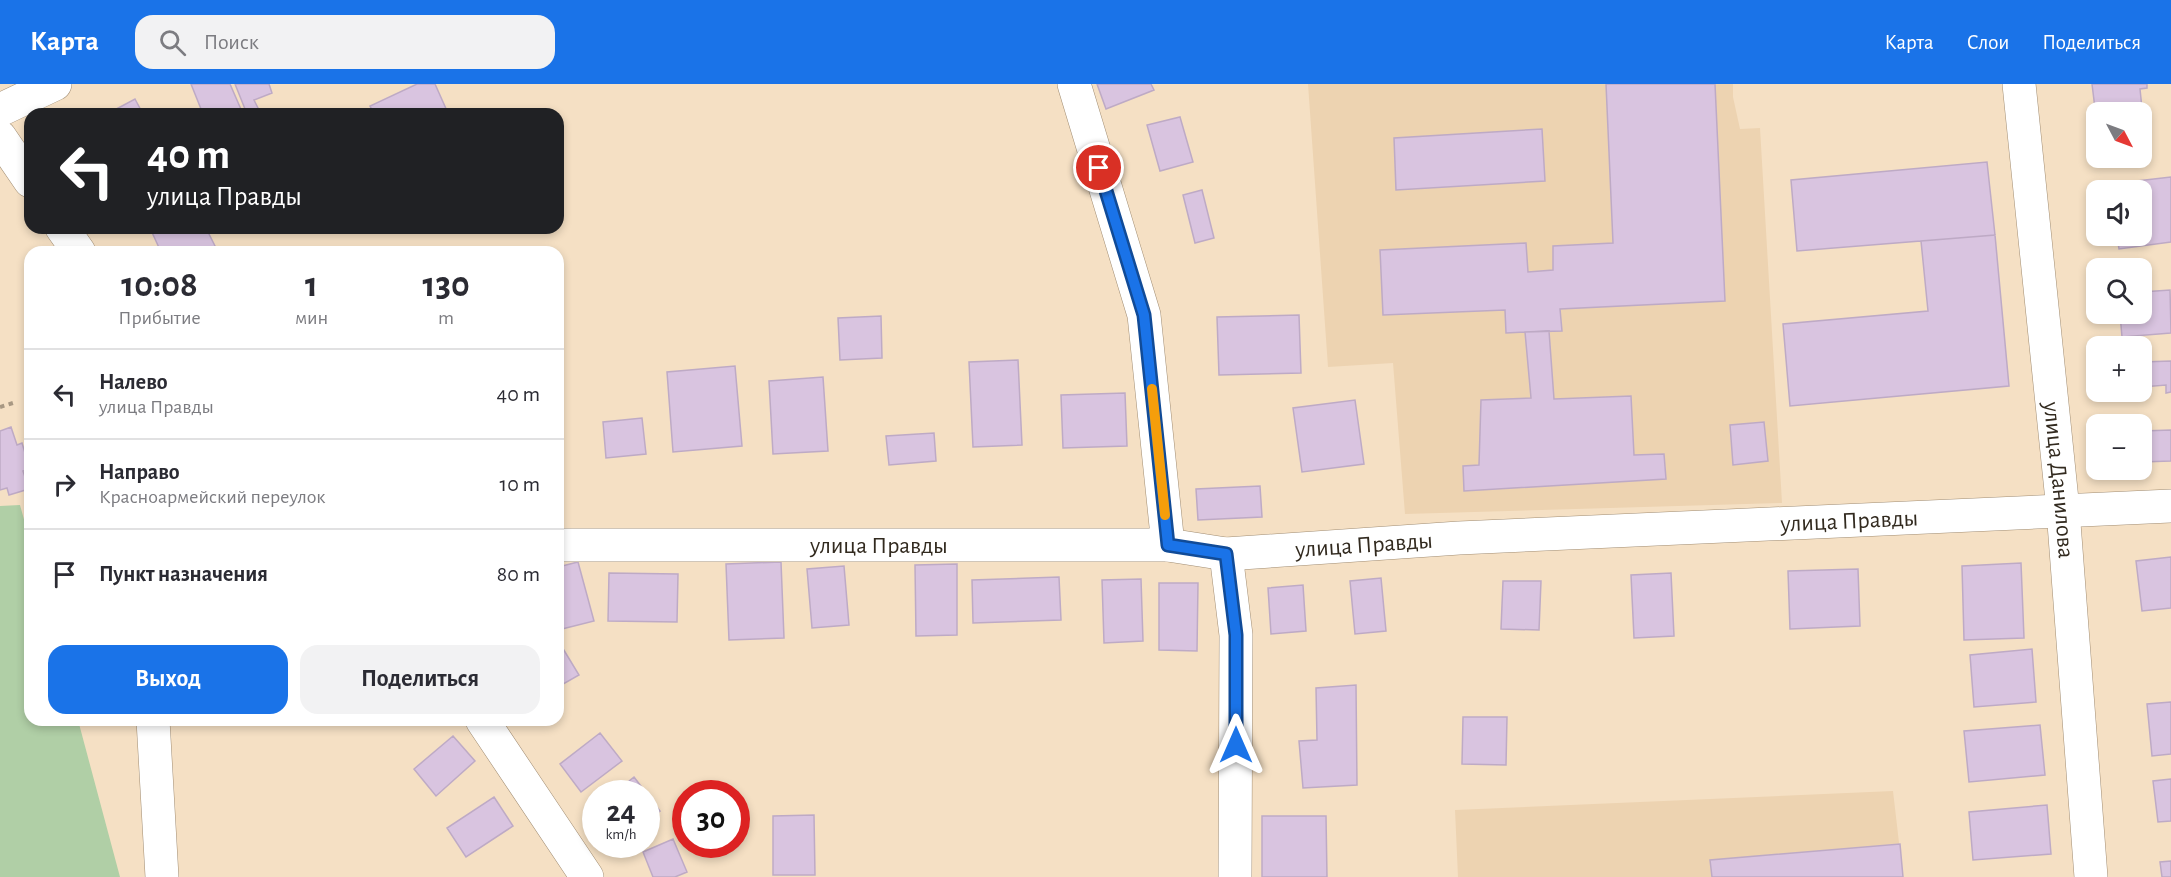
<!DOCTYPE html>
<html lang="ru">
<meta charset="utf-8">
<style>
body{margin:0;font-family:"Alegreya Sans",sans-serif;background:#f2f2f3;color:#2b2b33;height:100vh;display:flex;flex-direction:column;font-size:22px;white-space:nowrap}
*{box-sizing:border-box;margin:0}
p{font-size:20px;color:#7c7c81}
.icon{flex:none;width:33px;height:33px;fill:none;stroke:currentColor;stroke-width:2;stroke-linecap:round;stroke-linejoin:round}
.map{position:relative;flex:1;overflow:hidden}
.panel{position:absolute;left:24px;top:162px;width:540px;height:480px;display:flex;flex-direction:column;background:#fff;border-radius:18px;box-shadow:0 3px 9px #0003}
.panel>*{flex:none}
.hud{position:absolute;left:24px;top:24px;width:540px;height:126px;border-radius:18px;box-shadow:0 3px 9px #0003;background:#202124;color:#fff;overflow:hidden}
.needle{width:39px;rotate:131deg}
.buttons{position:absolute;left:2086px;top:18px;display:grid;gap:12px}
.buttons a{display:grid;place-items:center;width:66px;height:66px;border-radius:12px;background:#fff;box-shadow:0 3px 9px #0003;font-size:30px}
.speed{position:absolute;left:582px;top:696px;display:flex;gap:12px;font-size:30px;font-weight:700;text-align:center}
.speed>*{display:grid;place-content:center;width:78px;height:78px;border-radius:50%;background:#fff;box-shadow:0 3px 9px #0003;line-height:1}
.speed small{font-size:15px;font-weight:400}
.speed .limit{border:9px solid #d22;background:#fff;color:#111}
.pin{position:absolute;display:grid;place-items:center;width:51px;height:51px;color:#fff;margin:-26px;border:3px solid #fff;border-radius:50%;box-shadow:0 2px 6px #0007}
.me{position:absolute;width:66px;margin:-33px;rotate:0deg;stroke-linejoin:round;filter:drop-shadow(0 0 4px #0008)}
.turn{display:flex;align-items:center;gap:21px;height:126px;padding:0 24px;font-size:27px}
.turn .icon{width:78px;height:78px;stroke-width:2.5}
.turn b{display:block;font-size:42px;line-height:51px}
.eta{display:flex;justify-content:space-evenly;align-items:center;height:102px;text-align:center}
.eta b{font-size:36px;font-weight:700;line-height:42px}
.cta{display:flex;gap:12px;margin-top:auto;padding:12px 24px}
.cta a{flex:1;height:69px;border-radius:18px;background:#1a73e8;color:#fff;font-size:24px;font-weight:700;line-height:69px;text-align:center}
.cta a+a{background:#f2f2f3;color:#2b2b33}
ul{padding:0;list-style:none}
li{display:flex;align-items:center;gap:18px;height:90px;padding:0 24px;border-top:2px solid #e1e1e2}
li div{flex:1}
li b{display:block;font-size:22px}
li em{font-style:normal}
header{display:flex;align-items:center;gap:36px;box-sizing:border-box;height:84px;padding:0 30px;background:#1a73e8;color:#fff}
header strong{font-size:28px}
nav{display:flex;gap:33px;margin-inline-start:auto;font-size:21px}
.search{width:420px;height:54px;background:#f2f2f3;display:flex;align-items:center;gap:15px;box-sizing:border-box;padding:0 21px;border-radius:18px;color:#7c7c81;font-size:22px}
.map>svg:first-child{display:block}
.built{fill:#edd3b1}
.green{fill:#b0cfa6}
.building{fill:#d9c4e0;stroke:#beaac5;stroke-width:1.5}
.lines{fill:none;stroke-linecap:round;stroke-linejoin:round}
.minor-casing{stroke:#a18d73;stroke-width:34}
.path{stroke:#a89883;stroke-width:4;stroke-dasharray:4.5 4.5;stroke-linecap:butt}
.minor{stroke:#fff;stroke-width:33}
.route-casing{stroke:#114b97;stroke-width:15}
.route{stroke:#1a73e8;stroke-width:10}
.slow{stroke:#f59e0b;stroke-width:10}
.labels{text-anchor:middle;stroke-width:6;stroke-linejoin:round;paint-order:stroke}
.street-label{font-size:24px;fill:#322a1f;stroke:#f5e0c4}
</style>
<header>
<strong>Карта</strong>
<div class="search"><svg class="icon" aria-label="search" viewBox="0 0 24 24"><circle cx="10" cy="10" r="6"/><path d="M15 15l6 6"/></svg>Поиск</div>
<nav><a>Карта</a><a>Слои</a><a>Поделиться</a></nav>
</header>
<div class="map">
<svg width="2171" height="793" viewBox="0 0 2171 793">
<rect width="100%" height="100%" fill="#f5e0c4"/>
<path class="built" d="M1308 0H1733V13L1740 45 1760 44 1782 419 1405 430 1393 279 1328 283Z
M1893 707 1903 793H1458L1455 726Z"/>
<path class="green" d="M20 421 30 457V636H78L120 793H0V422Z"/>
<path class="building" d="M191 0H230L243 30H203Z
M235 0H269L272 9 254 16 261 30H247Z
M417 0H435L447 27 441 30H374L370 22Z
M1097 0H1151L1154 6 1106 25Z
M1606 0H1715L1725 217 1560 225 1562 247 1525 248 1506 249 1505 226 1383 231 1380 166 1526 159 1528 188 1553 186V162L1613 159Z
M2092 0H2147V4L2140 5 2143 34 2149 35 2151 49 2142 50V28H2097V41Z
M135 15 143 30H107Z
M1180 33 1193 78 1160 87 1147 41Z
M1542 45 1545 97 1396 106 1394 54Z
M1987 78 1995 151 1797 167 1791 96Z
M2171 93V158L2119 165 2117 152H2142V106H2111V100Z
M1202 106 1214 154 1195 159 1183 111Z
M150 144H206L218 168H161Z
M1995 151 2009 302 1790 322 1783 240 1928 227 1921 157Z
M2170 206 2171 249 2122 253 2120 230H2142V208Z
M1299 231 1301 289 1219 291 1217 233Z
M881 232 882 274 840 276 838 234Z
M1549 247 1554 315 1631 312 1634 371 1664 370 1666 395 1464 407 1463 382 1479 381 1481 316 1531 314 1525 248Z
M1018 276 1022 361 973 363 969 278Z
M2171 277V308L2166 309V301L2142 303V278Z
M735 282 742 362 673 368 667 288Z
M823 293 828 367 773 370 769 297Z
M1125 309 1127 362 1063 364 1061 311Z
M1355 316 1364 380 1302 388 1293 324Z
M642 334 646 370 606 374 603 338Z
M1764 338 1768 377 1733 381 1730 341Z
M11 343 17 361 22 359 30 385 23 387 29 405 9 411 7 404 0 406V347Z
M2171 346V377L2142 378V347Z
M934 349 936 377 889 381 886 352Z
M1260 402 1262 433 1198 436 1196 405Z
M2171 473V524L2142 527 2136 477Z
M578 478 594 537 558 546V483Z
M781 478 784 554 729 556 726 480Z
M2021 479 2024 554 1964 556 1962 482Z
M957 480V551L916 552 915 481Z
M844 482 849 541 812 544 807 485Z
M1858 485 1860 542 1790 545 1788 487Z
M609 489 678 490 677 538 608 537Z
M1671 489 1674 552 1634 554 1631 491Z
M1059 493 1061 536 973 539 972 496Z
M1381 494 1386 547 1355 550 1350 497Z
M1141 495 1143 557 1104 559 1102 496Z
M1503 497H1541L1539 546 1501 545Z
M1159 499H1198L1197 567 1159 566Z
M1303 501 1306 547 1271 550 1268 504Z
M562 563 579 591 558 603V565Z
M2032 565 2036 618 1974 623 1970 571Z
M1356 601 1357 701 1303 704 1299 657 1317 656 1316 604Z
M2171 618V670L2152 672 2147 620Z
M1463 633H1507L1506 681 1462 680Z
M2040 641 2045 691 1969 698 1964 647Z
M600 649 622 677 581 708 560 680Z
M453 652 475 677 436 712 414 685Z
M634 693 660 727 646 737V710H613Z
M2171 695V737L2158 738 2153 697Z
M494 713 513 742 466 773 447 744Z
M2047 721 2051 770 1973 776 1969 728Z
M596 723V745L585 731Z
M814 731 815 791H773V732Z
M1262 732H1326L1327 793H1262Z
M673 755 687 788 675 793H653L643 768Z
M1900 760 1903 793H1712L1710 776Z
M2171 777V793H2162L2160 778Z"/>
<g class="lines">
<g class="minor-casing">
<g id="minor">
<path d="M1074 0 1144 231 1168 461"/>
<path id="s1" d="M2019 0 2063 426 2091 793"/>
<path d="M0 26 55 0"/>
<path d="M0 53 30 97"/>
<path d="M62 144 79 168"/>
<path id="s2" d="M558 461H1168L1226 470 1459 454 2171 422"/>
<path d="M1226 470 1236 551 1235 793"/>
<path d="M153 636 162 793"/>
<path d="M482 636 587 793"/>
</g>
</g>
<path class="path" d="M0 323 13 319"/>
<use href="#minor" class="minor"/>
</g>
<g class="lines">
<g class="route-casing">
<path id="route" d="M1099 84 1144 231 1168 461 1226 470 1236 551V661"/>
</g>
<use href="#route" class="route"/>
<path class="slow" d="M1152 305 1165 431"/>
</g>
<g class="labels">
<g class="street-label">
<text dy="8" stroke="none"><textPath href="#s1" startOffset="398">улица Данилова</textPath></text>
<text dy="8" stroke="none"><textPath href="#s2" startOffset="1293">улица Правды</textPath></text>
<text dy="8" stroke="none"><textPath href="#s2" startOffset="321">улица Правды</textPath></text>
<text dy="8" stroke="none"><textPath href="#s2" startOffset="807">улица Правды</textPath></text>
</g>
</g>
</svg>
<div class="buttons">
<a><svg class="needle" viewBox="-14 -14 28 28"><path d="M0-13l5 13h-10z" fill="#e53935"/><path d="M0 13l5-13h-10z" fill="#7c7c81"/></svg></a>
<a><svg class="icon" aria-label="sound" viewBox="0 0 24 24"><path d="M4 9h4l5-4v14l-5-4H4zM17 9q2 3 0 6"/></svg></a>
<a><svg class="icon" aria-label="search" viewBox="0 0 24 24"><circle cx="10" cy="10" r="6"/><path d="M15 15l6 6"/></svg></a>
<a>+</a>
<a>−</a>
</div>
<div class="speed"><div>24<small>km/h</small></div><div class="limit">30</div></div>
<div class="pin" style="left:1099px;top:84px;background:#d93025"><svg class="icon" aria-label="arrive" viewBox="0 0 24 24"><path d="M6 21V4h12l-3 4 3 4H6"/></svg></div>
<svg class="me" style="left:1236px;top:661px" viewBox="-20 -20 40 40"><path d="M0-17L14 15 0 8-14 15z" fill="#1a73e8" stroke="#fff" stroke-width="4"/></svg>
<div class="hud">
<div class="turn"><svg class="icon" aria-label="left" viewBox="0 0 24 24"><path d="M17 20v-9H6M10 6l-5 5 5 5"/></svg><div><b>40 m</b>улица Правды</div></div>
</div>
<section class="panel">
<div class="eta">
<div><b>10:08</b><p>Прибытие</p></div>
<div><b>1</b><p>мин</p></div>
<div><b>130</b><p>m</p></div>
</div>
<ul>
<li><svg class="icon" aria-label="left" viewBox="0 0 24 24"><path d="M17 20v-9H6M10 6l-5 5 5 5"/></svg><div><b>Налево</b><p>улица Правды</p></div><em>40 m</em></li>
<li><svg class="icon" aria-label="right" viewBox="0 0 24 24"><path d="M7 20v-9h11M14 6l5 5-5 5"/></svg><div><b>Направо</b><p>Красноармейский переулок</p></div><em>10 m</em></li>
<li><svg class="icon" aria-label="arrive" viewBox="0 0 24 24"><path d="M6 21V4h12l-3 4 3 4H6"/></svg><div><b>Пункт назначения</b></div><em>80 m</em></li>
</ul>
<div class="cta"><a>Выход</a><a>Поделиться</a></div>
</section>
</div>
